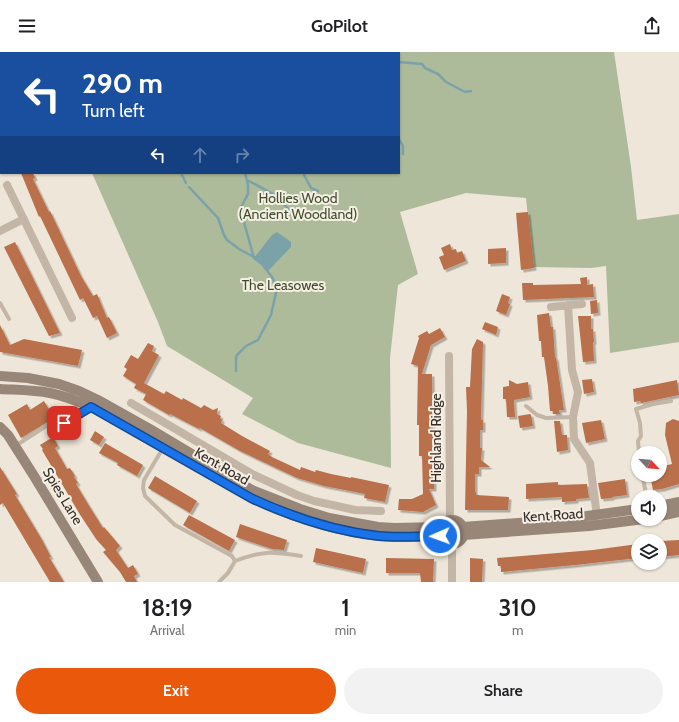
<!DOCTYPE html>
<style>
body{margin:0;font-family:Cabin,sans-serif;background:#f2f2f2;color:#202124;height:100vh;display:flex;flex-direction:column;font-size:15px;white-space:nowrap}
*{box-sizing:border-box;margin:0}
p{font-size:13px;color:#757577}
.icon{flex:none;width:22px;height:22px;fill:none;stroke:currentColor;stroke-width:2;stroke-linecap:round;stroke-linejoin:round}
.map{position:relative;height:530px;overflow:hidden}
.details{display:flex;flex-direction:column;background:#fff;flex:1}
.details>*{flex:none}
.banner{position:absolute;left:0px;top:0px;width:400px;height:122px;box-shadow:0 1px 3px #0004;background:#1a4fa0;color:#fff;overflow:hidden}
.needle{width:26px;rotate:116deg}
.tools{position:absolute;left:631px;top:394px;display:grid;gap:8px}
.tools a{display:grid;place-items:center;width:36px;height:36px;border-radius:50%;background:#fff;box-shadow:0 1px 3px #0004;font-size:20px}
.pin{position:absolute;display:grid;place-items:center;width:34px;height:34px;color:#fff;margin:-17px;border-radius:8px;box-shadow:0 2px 6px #0006}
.me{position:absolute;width:44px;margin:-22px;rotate:268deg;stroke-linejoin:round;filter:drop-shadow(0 0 3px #0008)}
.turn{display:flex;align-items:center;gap:14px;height:84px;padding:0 16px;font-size:18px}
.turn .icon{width:52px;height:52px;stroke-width:2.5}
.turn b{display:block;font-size:28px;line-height:34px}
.lanes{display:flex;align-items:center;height:38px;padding:0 16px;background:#0003;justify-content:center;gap:20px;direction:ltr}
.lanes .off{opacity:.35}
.eta{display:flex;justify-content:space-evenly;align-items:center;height:68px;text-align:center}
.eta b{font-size:24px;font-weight:600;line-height:28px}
.action{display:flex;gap:8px;margin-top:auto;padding:8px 16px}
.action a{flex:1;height:46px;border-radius:24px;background:#ea580c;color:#fff;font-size:16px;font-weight:600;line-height:46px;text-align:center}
.action a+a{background:#f2f2f2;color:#202124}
header{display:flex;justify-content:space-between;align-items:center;height:52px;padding:0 16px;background:#fff;font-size:18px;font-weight:600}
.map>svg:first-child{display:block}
.green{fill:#adbb9a}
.water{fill:#7aa2a8}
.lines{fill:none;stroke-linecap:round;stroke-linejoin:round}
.stream{stroke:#7aa2a8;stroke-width:2.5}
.building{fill:#b96f4b;filter:url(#shadow)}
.service{stroke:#c4b6a6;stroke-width:4}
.minor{stroke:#c4b6a6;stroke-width:8}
.secondary{stroke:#988678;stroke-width:10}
.route-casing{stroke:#114b97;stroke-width:10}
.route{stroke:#1a73e8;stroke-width:7}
.labels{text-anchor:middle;stroke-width:4;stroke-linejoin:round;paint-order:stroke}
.park-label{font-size:14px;fill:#3e4d2c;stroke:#f6efe4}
.street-label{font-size:14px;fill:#312a26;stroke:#f6efe4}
</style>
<header><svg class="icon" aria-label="menu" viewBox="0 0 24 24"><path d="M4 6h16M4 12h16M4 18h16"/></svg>GoPilot<svg class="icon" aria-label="share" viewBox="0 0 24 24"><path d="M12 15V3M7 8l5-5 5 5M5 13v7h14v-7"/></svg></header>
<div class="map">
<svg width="679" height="530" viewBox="0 0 679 530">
<defs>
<filter id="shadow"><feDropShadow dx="2.5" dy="2.5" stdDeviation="0" flood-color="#0004"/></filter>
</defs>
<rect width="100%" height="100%" fill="#eee6d8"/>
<path class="green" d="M75 0H614L631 115 637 168 679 162V290L610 301 606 214 591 216 533 215 526 146 466 141 400 160 418 222 398 233 390 306 391 416 298 391 242 362 253 346 167 294 158 270 92 121H399V1Z"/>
<path class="water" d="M277 180 291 190V195L268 219 254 206 272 183Z"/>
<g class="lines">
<path class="stream" d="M120 0V1
M382 0 383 1
M275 1V0
M366 1V0
M399 10 422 12 425 16 438 22 446 30 465 40 471 39
M399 87 403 94V102
M181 121 186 131
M303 121 311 136 318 139
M247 128 275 143 294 163
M189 135 218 166 224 183 227 188 239 197 254 205
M236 319V306L237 303 246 294 258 288 271 263 277 236 272 225 262 212 254 206 242 163 241 155 248 142V133L245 121"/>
</g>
<path class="building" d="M21 121H33L35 126 33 127 49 160 50 159 81 224 93 244 97 242 107 266 109 265 117 281 107 286 97 264 93 266 83 246 80 248 40 164 39 165Z
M528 160 534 216 521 218 516 161Z
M15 190 33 226 60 281 49 284 15 217 4 195Z
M450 192 452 198 456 197 457 201 462 199 466 209 444 218 439 205 444 203 441 196Z
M506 196V211L488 212V197Z
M587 225V233L593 232 594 245 523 248 522 231H533V233L581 232 580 226Z
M502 242 510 245 508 251 510 252 506 263 496 259Z
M597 248 598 261 591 262 590 249Z
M549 261 551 275H553L555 306 556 305 564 358H559L560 362H553V359H550L548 334 544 305H542L541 289H539L537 263Z
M578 264H591V277H593L594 290H593L594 309 583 310Z
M485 270 498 275 496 283 482 277Z
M0 273 10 293 24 287 82 298 78 314 0 300Z
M440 276 445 285 431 293 422 322H432L434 422V437H429L436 453 423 460 398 458 399 447H412L423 442 422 404H419V373H417L418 314 411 312 419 286 418 284 427 279 429 282Z
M477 287 483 290 481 368H483V378H480V396H482L481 408 490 415H479V422H475V440H476V443L509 445 508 458H465L467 359 466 335H470L472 297Z
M148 291 154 294 152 299 159 303 144 331 164 342 166 339 182 348 183 346 201 356 204 353 213 358 218 356 217 362 221 364 220 366 222 368 221 371 242 384 270 399 268 402 272 405 300 418 301 415 315 420 316 418 331 422 351 426V425L389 433 385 450 364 446 365 442 324 434 297 426 240 399 200 376 199 377 170 362 169 363 143 348 146 342 134 336 136 332 123 324 127 317 124 315 131 303 138 307Z
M592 327 594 340 584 342 582 328Z
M509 328 517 332 528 330 530 345 514 348 515 365H507L506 347H503V335L509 334Z
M677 328 679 343 641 351 640 349 634 350 633 337Z
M44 349 54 366 21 386 8 363 27 352 30 358Z
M530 362 531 363 533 374 520 376 518 364Z
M673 367 679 369V432L662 437 653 438 650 423H660V415L672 412 665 383 666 371Z
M601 368 605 387 586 391 582 371Z
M554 369H560L562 383H567L568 398 557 400Z
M95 379 104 385 99 393 90 388Z
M53 385 58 394 55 396 67 417 70 416 75 424 74 425 78 431 76 432 88 452 103 476 104 475 120 494 116 498 128 516 133 513 138 522 134 524 137 530H126L120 520 103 500 106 498 96 487 79 461 42 398 43 397 40 393Z
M105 391 143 413 137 424 117 413 118 411 99 401Z
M0 415 17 442 15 443 41 486 51 505H49L64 530H50L3 451 0 453Z
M155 424 197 449 190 461 148 436Z
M625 427 627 443 612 445V446L601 447 598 431Z
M558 430V433L587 432 589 446 576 447V449L562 450V445L526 447V432Z
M189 463 235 488 229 499 183 473Z
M240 472 287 488 284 498 272 497 236 485Z
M679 488V503L660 505V489Z
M638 492V506L575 513 501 520V514H498L497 506 593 498Z
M316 496 366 507 363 521 313 510Z
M386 506 434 507 433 530H421L420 521H386Z
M470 506 483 507 482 530H470Z"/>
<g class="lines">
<path class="service" d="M0 251 9 267
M526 354 537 363 546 366 573 365
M15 394 48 373 64 371 89 356
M163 396 144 428 143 436 145 444 175 473 232 504 235 509 228 521 219 530
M639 401 638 389 641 384 640 371 636 357 653 352 671 349
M642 423 647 445
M235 509C263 498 273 500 301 504"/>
<path class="minor" d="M7 133 72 266
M0 179 24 167
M568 253 572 318 578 340 573 365 574 387 590 411 597 464
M551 255 582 252
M449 304 450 468
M131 351 254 423 297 443 314 449 355 458 381 459
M452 492V530"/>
<path class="secondary" d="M0 324 28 326 59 332 79 339 100 349 150 377 252 438 300 457 329 466 378 475 394 476 441 475
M0 337C17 338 34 338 50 341 66 344 80 350 95 357L251 446C292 465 334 479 379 484 399 486 420 484 440 484
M0 375 8 383 34 424 98 530
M660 454 679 450
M660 464 679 460
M440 480a12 12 0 1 1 24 0a12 12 0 1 1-24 0Z
M463 475 558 468 638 457
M463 483 589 474 644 467"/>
</g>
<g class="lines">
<g class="route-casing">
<path id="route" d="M64 371 91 355 251 446C292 465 334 479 379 484 399 486 420 484 440 484"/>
</g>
<use href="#route" class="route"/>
</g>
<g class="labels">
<g class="park-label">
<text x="298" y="151">Hollies Wood<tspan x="298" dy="16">(Ancient Woodland)</tspan></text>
<text x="283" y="238">The Leasowes</text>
</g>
<g class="street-label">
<text transform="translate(436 386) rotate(-90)" y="5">Highland Ridge</text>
<text transform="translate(222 414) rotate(30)" y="5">Kent Road</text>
<text transform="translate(63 444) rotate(59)" y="5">Spies Lane</text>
<text transform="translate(553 463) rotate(-4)" y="5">Kent Road</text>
</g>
</g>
</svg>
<div class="tools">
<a><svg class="needle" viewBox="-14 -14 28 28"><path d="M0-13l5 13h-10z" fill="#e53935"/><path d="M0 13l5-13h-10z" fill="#757577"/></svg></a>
<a><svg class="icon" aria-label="sound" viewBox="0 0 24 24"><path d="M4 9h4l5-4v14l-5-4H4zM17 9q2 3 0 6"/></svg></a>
<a><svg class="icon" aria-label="layers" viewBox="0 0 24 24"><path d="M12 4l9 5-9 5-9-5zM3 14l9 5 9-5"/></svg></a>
</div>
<div class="pin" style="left:64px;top:371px;background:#d93025"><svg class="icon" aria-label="arrive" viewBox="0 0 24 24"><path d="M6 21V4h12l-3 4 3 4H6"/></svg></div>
<svg class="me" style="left:440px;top:484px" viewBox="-20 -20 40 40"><circle r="17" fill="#1a73e8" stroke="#fff" stroke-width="3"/><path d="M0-11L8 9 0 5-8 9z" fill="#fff"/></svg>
<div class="banner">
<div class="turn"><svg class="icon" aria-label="left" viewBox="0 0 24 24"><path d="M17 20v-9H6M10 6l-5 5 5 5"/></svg><div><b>290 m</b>Turn left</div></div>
<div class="lanes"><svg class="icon" aria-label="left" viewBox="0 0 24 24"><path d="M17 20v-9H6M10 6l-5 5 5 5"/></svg><svg class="icon off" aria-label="ahead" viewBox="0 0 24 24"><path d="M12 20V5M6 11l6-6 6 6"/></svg><svg class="icon off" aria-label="right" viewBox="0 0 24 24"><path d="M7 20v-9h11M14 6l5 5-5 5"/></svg></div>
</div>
</div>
<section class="details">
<div class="eta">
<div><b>18:19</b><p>Arrival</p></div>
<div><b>1</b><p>min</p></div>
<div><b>310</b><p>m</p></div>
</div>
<div class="action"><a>Exit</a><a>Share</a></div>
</section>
